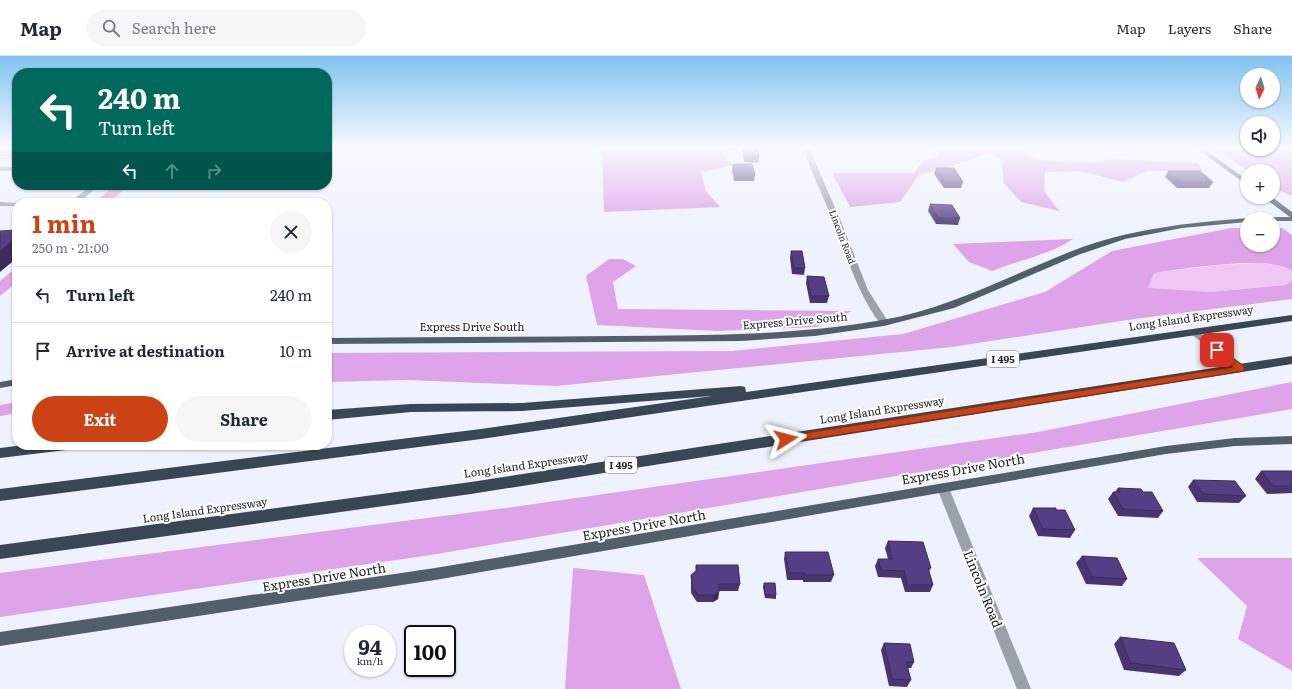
<!DOCTYPE html>
<meta charset="utf-8">
<style>
body{margin:0;font-family:Literata,serif;background:#f6f6f7;color:#1f2937;height:100vh;display:flex;flex-direction:column;font-size:15px;white-space:nowrap}
*{box-sizing:border-box;margin:0}
p{font-size:13px;color:#747a83}
.icon{flex:none;width:22px;height:22px;fill:none;stroke:currentColor;stroke-width:2;stroke-linecap:round;stroke-linejoin:round}
.map{position:relative;flex:1;overflow:hidden}
.details{position:absolute;left:12px;top:142px;width:320px;height:252px;display:flex;flex-direction:column;background:#fff;border-radius:16px;box-shadow:0 1px 3px #0004}
.details>*{flex:none}
.guide{position:absolute;left:12px;top:12px;width:320px;height:122px;border-radius:16px;box-shadow:0 1px 3px #0004;background:#00695c;color:#fff;overflow:hidden}
.needle{width:26px;rotate:184deg}
.fabs{position:absolute;left:1240px;top:12px;display:grid;gap:8px}
.fabs a{display:grid;place-items:center;width:40px;height:40px;border-radius:50%;background:#fff;box-shadow:0 1px 3px #0004;font-size:20px}
.speed{position:absolute;left:344px;top:569px;display:flex;gap:8px;font-size:20px;font-weight:700;text-align:center}
.speed>*{display:grid;place-content:center;width:52px;height:52px;border-radius:50%;background:#fff;box-shadow:0 1px 3px #0004;line-height:1}
.speed small{font-size:10px;font-weight:400}
.speed .limit{border:2px solid #111;border-radius:6px;background:#fff;color:#111}
.pin{position:absolute;display:grid;place-items:center;width:34px;height:34px;color:#fff;margin:-17px;border-radius:8px;box-shadow:0 2px 6px #0006}
.me{position:absolute;width:44px;margin:-22px;rotate:81deg;stroke-linejoin:round;filter:drop-shadow(0 0 3px #0008)}
.turn{display:flex;align-items:center;gap:14px;height:84px;padding:0 20px;font-size:18px}
.turn .icon{width:52px;height:52px;stroke-width:2.5}
.turn b{display:block;font-size:28px;line-height:34px}
.lanes{display:flex;align-items:center;height:38px;padding:0 20px;background:#0003;justify-content:center;gap:20px;direction:ltr}
.lanes .off{opacity:.35}
.round{display:grid;place-items:center;flex:none;width:42px;height:42px;border-radius:21px;background:#f6f6f7}
.headline{display:flex;align-items:center;justify-content:space-between;height:68px;padding:0 20px}
h1{font-size:24px;font-weight:700;line-height:30px;color:#cb4315}
.action{display:flex;gap:8px;margin-top:auto;padding:8px 20px}
.action a{flex:1;height:46px;border-radius:24px;background:#cb4315;color:#fff;font-size:16px;font-weight:700;line-height:46px;text-align:center}
.action a+a{background:#f6f6f7;color:#1f2937}
ul{padding:0;list-style:none}
li{display:flex;align-items:center;gap:12px;height:56px;padding:0 20px;border-top:1px solid #e0e1e3}
li div{flex:1}
li b{display:block;font-size:15px}
li em{font-style:normal}
header{display:flex;align-items:center;gap:24px;box-sizing:border-box;height:56px;padding:0 20px;background:#fff;border-bottom:1px solid #e0e1e3}
header strong{font-size:19px}
nav{display:flex;gap:22px;margin-inline-start:auto;font-size:14px}
.search{width:280px;height:36px;background:#f6f6f7;display:flex;align-items:center;gap:10px;box-sizing:border-box;padding:0 14px;border-radius:22px;color:#747a83;font-size:15px}
.map>svg:first-child{display:block}
.green{fill:#eec8f3}
.forest{fill:#dea3e8}
.lines{fill:none;stroke-linecap:round;stroke-linejoin:round}
.minor{fill:#9aa1a8;fill-rule:evenodd}
.major{fill:#525f6a;fill-rule:evenodd}
.highway{fill:#394754;fill-rule:evenodd}
.wall{fill:#4a3572}
.shaded-wall{fill:#3c2b5d}
.building{fill:#563e85;stroke:#3c2b5d}
.route{fill:#cb4315;stroke:#842c0e}
.labels{text-anchor:middle;stroke-width:4;stroke-linejoin:round;paint-order:stroke}
.far-street-label{font-size:9px;fill:#21242b;stroke:#fff}
.shield{fill:#fff;stroke:#64666b;stroke-width:1}
.shield-label{font-size:10px;font-weight:bold;fill:#21242b}
.street-label{font-size:11px;fill:#21242b;stroke:#fff}
.near-street-label{font-size:13px;fill:#21242b;stroke:#fff}
</style>
<header>
<strong>Map</strong>
<div class="search"><svg class="icon" aria-label="search" viewBox="0 0 24 24"><circle cx="10" cy="10" r="6"/><path d="M15 15l6 6"/></svg>Search here</div>
<nav><a>Map</a><a>Layers</a><a>Share</a></nav>
</header>
<div class="map">
<svg width="1292" height="633" viewBox="0 0 1292 633">
<rect width="100%" height="100%" fill="#eef2fe"/>
<path class="green" d="M1259 207 1286 210 1292 215V225L1285 229 1210 236 1147 233 1154 217 1217 209Z"/>
<path class="forest" d="M0 92H17V103H0Z
M602 92H736L721 98 734 109 701 116 706 135 720 151 604 156Z
M940 92H1013L1040 104 1087 107 1114 103 1198 107 1203 115H1147L1123 126 1079 115 1045 116 1044 135 1059 155 1021 146 1004 127 1001 103 988 97 955 109 919 119 900 146 850 151 832 117H914L923 105 937 101Z
M1213 92H1292V140L1273 132V115H1248Z
M115 129H129L109 147H94Z
M1231 172H1247V189H1273V172H1282L1292 179V215C1273 198 1182 213 1154 217L1148 232 1210 236 1285 229 1292 225V243L1134 263 952 291 556 330 407 324 327 326V297L732 295 903 278 1045 236 1112 195Z
M1073 183C1049 199 1019 204 992 215L969 206 953 188Z
M609 203H623L636 210 613 226 618 253 852 255 817 271 717 275 597 269 586 220Z
M17 211V226L0 240V225Z
M1292 326V353L431 499 0 561V517L513 451 1038 376Z
M17 346V357L0 360V349Z
M1197 502H1292V615L1238 583 1247 550Z
M573 512 644 519 681 633H565Z"/>
<g class="lines">
<path class="minor" d="M803 92H809L840 163 868 234 889 267 887 269H881C857 237 847 200 832 163 823 139 811 116 803 92Z
M0 111H17V115H0Z
M92 129H100L78 147H69Z
M0 146 20 147H17V150H0Z
M1194 273 1245 310 1246 312 1245 314H1237L1191 278 1189 276 1191 274Z
M943 427 947 429 949 432 1031 633H1017L937 432 939 429Z"/>
<path class="major" d="M1196 92H1203L1247 124V129Z
M1263 141H1272L1292 156V165H1273V163H1261L1265 161H1290Z
M1247 162 1250 163H1247V166L1182 172 1125 183 1078 199 954 252 884 270 815 280 741 285 327 288V282C423 281 519 281 614 280 704 279 793 280 882 264 951 252 1008 220 1072 195 1128 173 1187 167 1247 162Z
M17 323V329L0 332V326Z
M1292 380V388L1235 390 1166 398 435 524 0 590V576L435 512 1166 390 1235 382Z"/>
<path class="highway" d="M1292 259V265L481 383 0 445V433L481 373 712 340 522 355 411 356 327 364V354L411 348 522 347 741 330 745 331 746 336Z
M1292 300V308L471 438 0 503V489L471 426Z
M24 389H73L71 393 66 394 0 402V392Z"/>
</g>
<path class="wall" d="M743 92 759 102 758 107 744 106Z
M733 108 755 119 754 125H734L732 114Z
M936 112 963 126 961 132H944L934 118Z
M1168 115 1213 126 1209 132H1177L1165 121Z
M930 148 960 162 958 169 936 168 928 155Z
M791 195 805 212 804 219 792 218 790 202Z
M807 220 829 240 827 247H810L806 227Z
M1261 415H1292V437L1267 438 1255 423Z
M1193 424 1246 440 1239 447 1197 446 1188 431Z
M1118 432 1143 436 1163 455 1158 462 1118 460 1108 443 1113 436H1115Z
M1033 452 1056 454 1075 474 1070 482 1038 480 1029 460Z
M888 485 931 512 929 515 933 529 930 536H905L901 522 878 521 875 510 878 503H888L885 492Z
M785 496 834 519 831 526H803V524H787L784 503Z
M1082 500 1127 523 1122 530 1086 528 1076 507Z
M691 519 740 528 738 535H719L718 543 713 546H697L691 537Z
M764 527 776 539V543L765 542 763 531Z
M1120 581 1186 614 1179 620 1124 614 1114 588Z
M884 587 914 606 911 612H908L911 624 907 631 889 630 881 594Z"/>
<path class="shaded-wall" d="M17 181V202L0 216V195Z
M719 536 718 543 713 546 714 539Z"/>
<path class="building" d="M744 92H758L759 102 744 101Z
M733 108H752L755 119H735Z
M936 112H954L963 126H945Z
M1168 115H1200L1213 126H1180Z
M930 148 952 149 960 162H938Z
M17 174V181L0 195V175Z
M791 195H802L805 212H794Z
M807 220 824 221 829 240H811Z
M1261 415H1292V430H1273Z
M1193 424 1235 425 1246 440 1203 438Z
M1118 432 1141 433 1143 436H1152L1163 455 1123 453 1113 436H1120Z
M1033 452H1056V454H1065L1075 474 1043 473Z
M888 485 923 486 931 512H928L933 529H908L904 515 881 514 878 503H892Z
M785 496H828L834 519H805V517H789Z
M1082 500 1117 502 1127 523 1092 521Z
M696 509H738L740 528H719V536L714 539H698L692 530 691 519 696 515Z
M764 527H775L776 539H765Z
M1120 581 1174 587 1186 614 1131 607Z
M884 587 910 588 914 606H906L911 624 892 623Z"/>
<linearGradient id="sky" x2="0" y2="1"><stop stop-color="#80c3ee"/><stop offset="0.51" stop-color="#f7f9ff"/><stop offset="1" stop-color="#f7f9ff" stop-opacity="0"/></linearGradient>
<rect width="1292" height="180" fill="url(#sky)"/>
<path class="route" d="M1217 291 1244 310V315L786 387 781 383 786 380 1233 311 1214 296V292Z"/>
<g class="labels">
<g class="far-street-label">
<text transform="translate(842 181) rotate(69)" y="3">Lincoln Road</text>
</g>
<g class="shield">
<rect x="987" y="295" width="32" height="16" rx="3"/>
<rect x="605" y="401" width="32" height="16" rx="3"/>
</g>
<g class="shield-label">
<text x="1003" y="307">I 495</text>
<text x="621" y="413">I 495</text>
</g>
<g class="street-label">
<text transform="translate(1191 262) rotate(-8)" y="4">Long Island Expressway</text>
<text transform="translate(795 265) rotate(-5)" y="4">Express Drive South</text>
<text x="472" y="275">Express Drive South</text>
<text transform="translate(882 354) rotate(-9)" y="4">Long Island Expressway</text>
<text transform="translate(526 409) rotate(-8)" y="4">Long Island Expressway</text>
<text transform="translate(205 454) rotate(-8)" y="4">Long Island Expressway</text>
</g>
<g class="near-street-label">
<text transform="translate(963 413) rotate(-10)" y="5">Express Drive North</text>
<text transform="translate(644 469) rotate(-10)" y="5">Express Drive North</text>
<text transform="translate(324 521) rotate(-9)" y="5">Express Drive North</text>
<text transform="translate(983 533) rotate(68)" y="5">Lincoln Road</text>
</g>
</g>
</svg>
<div class="fabs">
<a><svg class="needle" viewBox="-14 -14 28 28"><path d="M0-13l5 13h-10z" fill="#e53935"/><path d="M0 13l5-13h-10z" fill="#747a83"/></svg></a>
<a><svg class="icon" aria-label="sound" viewBox="0 0 24 24"><path d="M4 9h4l5-4v14l-5-4H4zM17 9q2 3 0 6"/></svg></a>
<a>+</a>
<a>−</a>
</div>
<div class="speed"><div>94<small>km/h</small></div><div class="limit">100</div></div>
<div class="pin" style="left:1217px;top:294px;background:#d93025"><svg class="icon" aria-label="arrive" viewBox="0 0 24 24"><path d="M6 21V4h12l-3 4 3 4H6"/></svg></div>
<svg class="me" style="left:786px;top:383px" viewBox="-20 -20 40 40"><path d="M0-17L14 15 0 8-14 15z" fill="#cb4315" stroke="#fff" stroke-width="4"/></svg>
<div class="guide">
<div class="turn"><svg class="icon" aria-label="left" viewBox="0 0 24 24"><path d="M17 20v-9H6M10 6l-5 5 5 5"/></svg><div><b>240 m</b>Turn left</div></div>
<div class="lanes"><svg class="icon" aria-label="left" viewBox="0 0 24 24"><path d="M17 20v-9H6M10 6l-5 5 5 5"/></svg><svg class="icon off" aria-label="ahead" viewBox="0 0 24 24"><path d="M12 20V5M6 11l6-6 6 6"/></svg><svg class="icon off" aria-label="right" viewBox="0 0 24 24"><path d="M7 20v-9h11M14 6l5 5-5 5"/></svg></div>
</div>
<section class="details">
<div class="headline"><div><h1>1 min</h1><p>250 m · 21:00</p></div><a class="round"><svg class="icon" aria-label="close" viewBox="0 0 24 24"><path d="M6 6l12 12M18 6L6 18"/></svg></a></div>
<ul>
<li><svg class="icon" aria-label="left" viewBox="0 0 24 24"><path d="M17 20v-9H6M10 6l-5 5 5 5"/></svg><div><b>Turn left</b></div><em>240 m</em></li>
<li><svg class="icon" aria-label="arrive" viewBox="0 0 24 24"><path d="M6 21V4h12l-3 4 3 4H6"/></svg><div><b>Arrive at destination</b></div><em>10 m</em></li>
</ul>
<div class="action"><a>Exit</a><a>Share</a></div>
</section>
</div>
